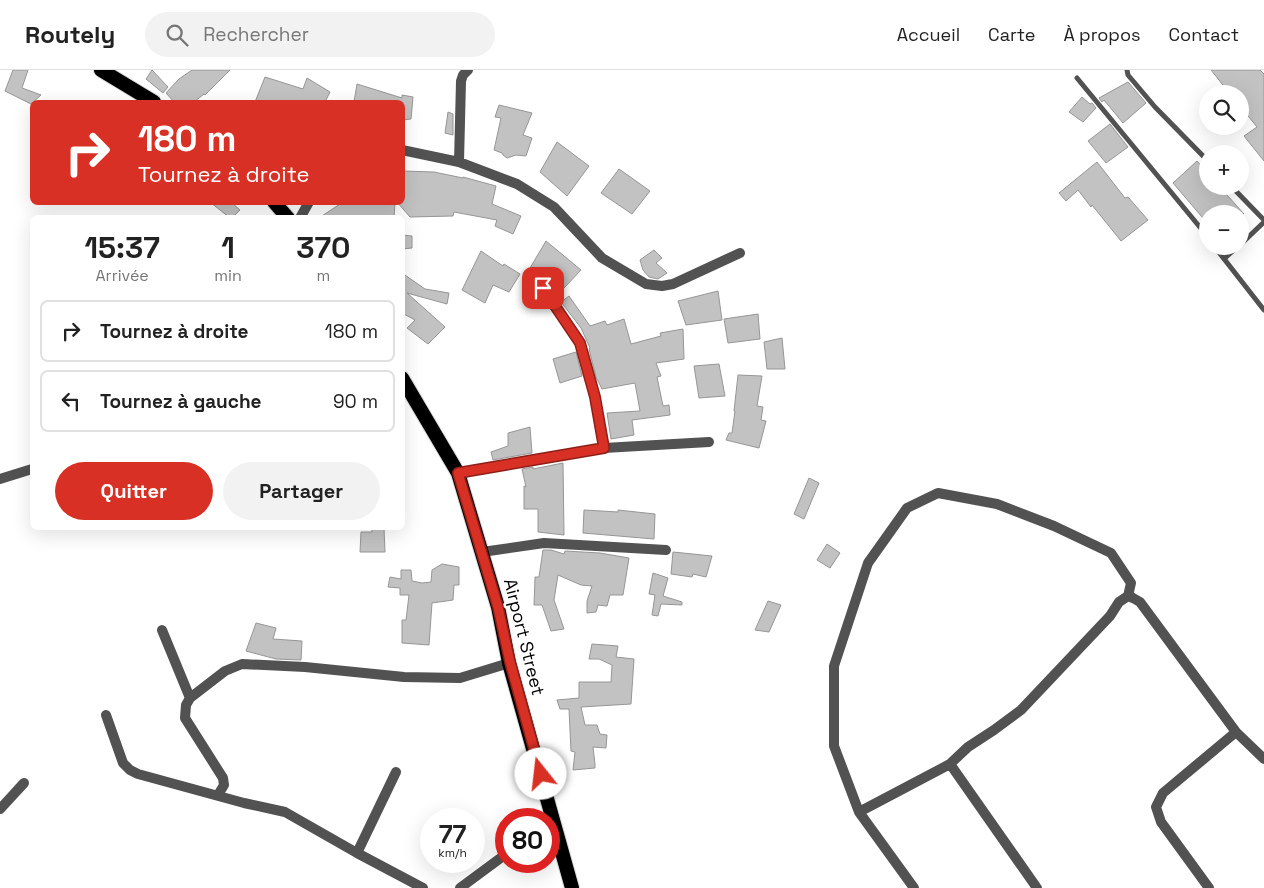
<!DOCTYPE html>
<html lang="fr">
<meta charset="utf-8">
<style>
body{margin:0;font-family:"Space Grotesk",sans-serif;background:#f2f2f2;color:#222;height:100vh;display:flex;flex-direction:column;font-size:19px;white-space:nowrap}
*{box-sizing:border-box;margin:0}
p{font-size:16px;color:#767676}
.icon{flex:none;width:28px;height:28px;fill:none;stroke:currentColor;stroke-width:2;stroke-linecap:round;stroke-linejoin:round}
.map{position:relative;flex:1;overflow:hidden}
.side{position:absolute;left:30px;top:145px;width:375px;height:315px;display:flex;flex-direction:column;background:#fff;border-radius:8px;box-shadow:0 5px 20px #0002}
.side>*{flex:none}
.hud{position:absolute;left:30px;top:30px;width:375px;height:105px;border-radius:8px;box-shadow:0 5px 20px #0002;background:#d93025;color:#fff;overflow:hidden}
.tools{position:absolute;left:1199px;top:15px;display:grid;gap:10px}
.tools a{display:grid;place-items:center;width:50px;height:50px;border-radius:50%;background:#fff;box-shadow:0 5px 20px #0002;font-size:25px}
.speed{position:absolute;left:420px;top:738px;display:flex;gap:10px;font-size:25px;font-weight:700;text-align:center}
.speed>*{display:grid;place-content:center;width:65px;height:65px;border-radius:50%;background:#fff;box-shadow:0 5px 20px #0002;line-height:1}
.speed small{font-size:12px;font-weight:400}
.speed .limit{border:8px solid #d22;background:#fff;color:#111}
.pin{position:absolute;display:grid;place-items:center;width:42px;height:42px;color:#fff;margin:-21px;border-radius:10px;box-shadow:0 2px 8px #0006}
.me{position:absolute;width:55px;margin:-28px;rotate:344deg;stroke-linejoin:round;filter:drop-shadow(0 0 4px #0008)}
.turn{display:flex;align-items:center;gap:18px;height:105px;padding:0 25px;font-size:22px}
.turn .icon{width:65px;height:65px;stroke-width:2.5}
.turn b{display:block;font-size:35px;line-height:42px}
.eta{display:flex;justify-content:space-evenly;align-items:center;height:85px;text-align:center}
.eta b{font-size:30px;font-weight:600;line-height:35px}
.primary-button{display:flex;gap:10px;margin-top:auto;padding:10px 25px}
.primary-button a{flex:1;height:58px;border-radius:30px;background:#d93025;color:#fff;font-size:20px;font-weight:600;line-height:58px;text-align:center}
.primary-button a+a{background:#f2f2f2;color:#222}
ul{padding:0;list-style:none}
li{display:flex;align-items:center;gap:15px;height:62px;margin:0 10px 8px;padding:0 15px;border:2px solid #e0e0e0;border-radius:8px}
li div{flex:1}
li b{display:block;font-size:19px}
li em{font-style:normal}
header{display:flex;align-items:center;gap:30px;box-sizing:border-box;height:70px;padding:0 25px;background:#fff;border-bottom:1px solid #e0e0e0}
header strong{font-size:24px}
nav{display:flex;gap:28px;margin-inline-start:auto;font-size:18px}
.search{width:350px;height:45px;background:#f2f2f2;display:flex;align-items:center;gap:12px;box-sizing:border-box;padding:0 18px;border-radius:28px;color:#767676;font-size:19px}
.map>svg:first-child{display:block}
.building{fill:#c2c2c2;stroke:#969696}
.lines{fill:none;stroke-linecap:round;stroke-linejoin:round}
.trunk-casing{stroke:#dbdbdb;stroke-width:16}
.service{stroke:#525252;stroke-width:5}
.minor{stroke:#525252;stroke-width:10}
.trunk{stroke:#000;stroke-width:14}
.route-casing{stroke:#8d1f18;stroke-width:12}
.route{stroke:#d93025;stroke-width:9}
.labels{text-anchor:middle;stroke-width:5;stroke-linejoin:round;paint-order:stroke}
.street-label{font-size:18px;fill:#000;stroke:#fff}
</style>
<header>
<strong>Routely</strong>
<div class="search"><svg class="icon" aria-label="search" viewBox="0 0 24 24"><circle cx="10" cy="10" r="6"/><path d="M15 15l6 6"/></svg>Rechercher</div>
<nav><a>Accueil</a><a>Carte</a><a>À propos</a><a>Contact</a></nav>
</header>
<div class="map">
<svg width="1264" height="818" viewBox="0 0 1264 818">
<rect width="100%" height="100%" fill="#fff"/>
<path class="building" d="M13 0H28L22 18 41 25 31 34 5 21Z
M152 0 168 17 163 23 146 9Z
M192 0H230L205 25 204 24 194 32H174L166 23 179 9Z
M1211 0H1260L1264 4V91L1244 66 1257 57 1240 36V24H1230Z
M265 7 303 19 307 8 330 22 325 32H255Z
M1128 12 1146 33 1123 53 1104 30 1102 32 1099 28Z
M357 14 402 28V25L413 27 411 49 402 50V32H354Z
M1082 27 1090 34 1092 33 1096 38 1083 52 1069 42Z
M499 35 532 43 523 65 532 68 526 86 516 85 507 88 503 85 502 83 494 80 501 48 495 47Z
M448 42 453 44V65L445 63Z
M1110 54 1128 77 1106 93 1088 71Z
M557 72 589 96 567 126 540 102Z
M1197 91 1208 103V116H1219L1244 144H1208V154L1173 113Z
M1097 92 1125 128 1128 127 1148 150 1121 171 1092 135 1091 137 1078 120 1066 131 1059 123Z
M619 99 650 121 632 144 601 123Z
M403 101 434 102 463 108V107L496 116 492 134 521 146 513 164 495 156 497 150 454 142 453 146 410 147 397 132H402Z
M210 132H231L240 140 232 148H230Z
M343 132H395L394 148H319Z
M402 165 412 166V178L402 179Z
M546 171 581 200 564 218 549 205 545 209 536 198H530Z
M654 180 662 188 656 193 667 203 658 209 649 207 643 200 640 190Z
M481 181 503 196 504 194 520 204 509 222 493 215 485 233 462 220Z
M402 203 425 219 449 223 447 234 407 223 445 257 428 274 407 258 415 250 402 243Z
M718 221 722 250 686 255 678 231Z
M569 226 590 256 605 251 607 255 624 249 631 274 661 266 660 263 683 259 684 289 656 293 661 306 657 307 663 336 669 335 670 345 632 350 634 365 611 369 607 343 640 341 635 313 602 319 596 307 589 279 590 278 581 258 561 232Z
M758 244 760 269 728 273 724 249Z
M782 268 785 299H767L764 272Z
M576 282 582 306 560 313 553 289Z
M719 294 725 326 699 328 694 296Z
M738 305 762 306 757 336 763 337 761 350 766 351 759 378 726 370 729 363H732L735 341H734Z
M530 357 532 383 493 390 491 382 508 376V363Z
M563 393 564 465 538 462V439H524V416L526 417 522 399 533 397V399Z
M809 408 819 413 804 449 794 444Z
M584 440 618 442V440L655 444 654 469 583 463Z
M372 458H384L385 482H360L361 462H372Z
M827 474 840 483 830 498 817 490Z
M543 480H551L564 484 565 481 600 483 629 488 623 525H610L607 536 598 535 596 542 587 543V531L592 516 581 515 558 505 554 530 564 559 551 561 542 535H534L535 507H539Z
M673 482 712 486 706 507 693 504 692 507 671 504Z
M442 494 459 497V515H454L453 530 432 533 429 575 402 573V550H406L409 525H400V518L388 517 390 507 401 509V500H411L412 511 422 513 431 512 432 500Z
M653 503 668 508 663 526 682 532V535L661 534 658 546 652 545 655 525 649 524Z
M768 531 781 535 769 562 755 560Z
M256 553 276 558 273 569 302 571 301 590 276 589 246 581Z
M592 574 618 576 616 587 634 589 631 634 581 637 585 655H597L600 664 607 665 606 678 593 677 595 694V698L573 700 575 682 571 681 569 639H560L557 630 579 628V612H611L612 595 599 589H589Z"/>
<g class="lines">
<g class="trunk-casing">
<path id="trunk" d="M101 0 154 32
M274 132 288 148
M402 308 458 403 498 537 509 593 572 818"/>
</g>
<path class="service" d="M1127 0 1128 5 1155 37 1208 91
M1077 8 1208 167
M1231 116 1264 150
M1240 175 1264 152
M1214 176 1264 240
M1224 189 1238 176"/>
<path class="minor" d="M402 80 459 92 517 114 554 137 602 188 646 214 662 216 673 214 740 183
M459 92 461 11 463 5 468 0
M300 148 309 132
M533 204 580 273 595 327 604 378
M458 403 604 378 709 372
M0 409 32 399
M482 482 544 473 666 480
M1128 526 1133 528 1140 532 1236 662 1264 689
M162 560 190 628
M106 645 123 693 130 700 138 704 244 733 285 742 357 783 423 818
M950 694 1037 818
M218 725 224 715 223 708 185 648 186 635 190 628 225 601 242 594 305 597 404 607 460 608 509 593
M0 739 24 713
M859 742 950 694 968 677 994 660 1021 640 1110 546 1119 532 1128 526 1131 513 1111 483 1054 456 997 434 938 423 907 438 868 493 834 596V676L859 742 914 818
M357 783 396 702
M460 818 506 784
M1209 818 1161 752 1156 737 1163 723 1236 662"/>
<use href="#trunk" class="trunk"/>
</g>
<g class="lines">
<g class="route-casing">
<path id="route" d="M541 704 510 592 498 537 458 403 604 378 595 327 580 273 543 218"/>
</g>
<use href="#route" class="route"/>
</g>
<g class="labels">
<g class="street-label">
<text transform="translate(524 567) rotate(76)" y="6">Airport Street</text>
</g>
</g>
</svg>
<div class="tools">
<a><svg class="icon" aria-label="search" viewBox="0 0 24 24"><circle cx="10" cy="10" r="6"/><path d="M15 15l6 6"/></svg></a>
<a>+</a>
<a>−</a>
</div>
<div class="speed"><div>77<small>km/h</small></div><div class="limit">80</div></div>
<div class="pin" style="left:543px;top:218px;background:#d93025"><svg class="icon" aria-label="arrive" viewBox="0 0 24 24"><path d="M6 21V4h12l-3 4 3 4H6"/></svg></div>
<svg class="me" style="left:541px;top:704px" viewBox="-20 -20 40 40"><circle r="19" fill="#fff"/><path d="M0-13L10 11 0 6-10 11z" fill="#d93025"/></svg>
<div class="hud">
<div class="turn"><svg class="icon" aria-label="right" viewBox="0 0 24 24"><path d="M7 20v-9h11M14 6l5 5-5 5"/></svg><div><b>180 m</b>Tournez à droite</div></div>
</div>
<section class="side">
<div class="eta">
<div><b>15:37</b><p>Arrivée</p></div>
<div><b>1</b><p>min</p></div>
<div><b>370</b><p>m</p></div>
</div>
<ul>
<li><svg class="icon" aria-label="right" viewBox="0 0 24 24"><path d="M7 20v-9h11M14 6l5 5-5 5"/></svg><div><b>Tournez à droite</b></div><em>180 m</em></li>
<li><svg class="icon" aria-label="left" viewBox="0 0 24 24"><path d="M17 20v-9H6M10 6l-5 5 5 5"/></svg><div><b>Tournez à gauche</b></div><em>90 m</em></li>
</ul>
<div class="primary-button"><a>Quitter</a><a>Partager</a></div>
</section>
</div>
